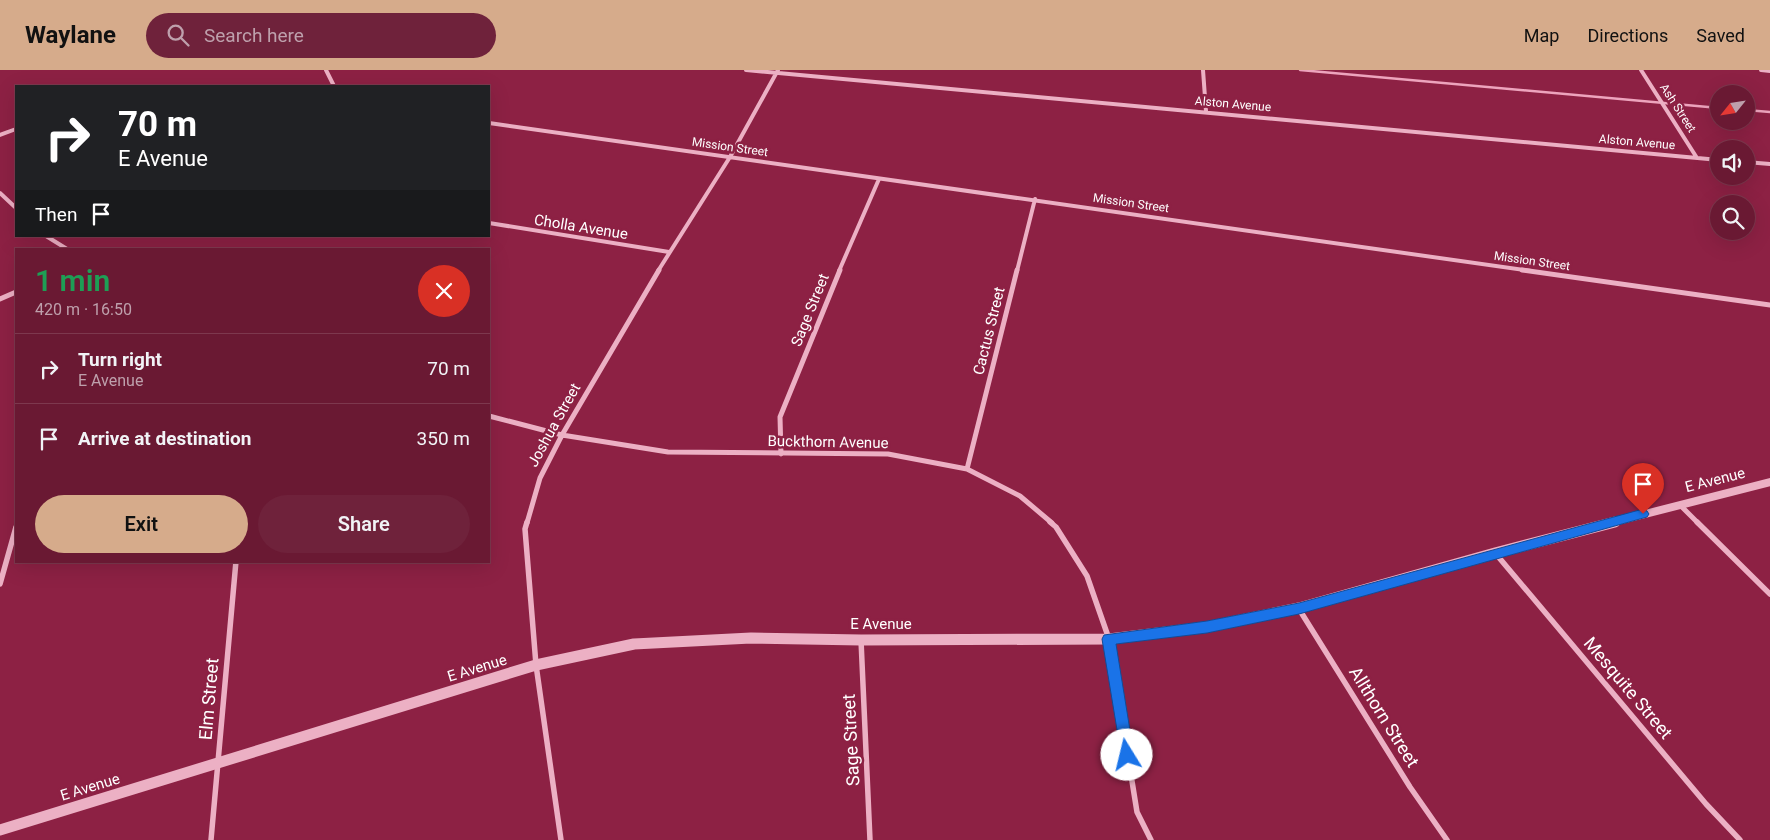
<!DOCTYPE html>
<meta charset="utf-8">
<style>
body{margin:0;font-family:Roboto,sans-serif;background:#6f223b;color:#f1f3f6;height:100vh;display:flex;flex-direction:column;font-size:19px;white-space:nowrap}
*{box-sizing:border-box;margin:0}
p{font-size:16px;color:#bea0ac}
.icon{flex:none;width:28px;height:28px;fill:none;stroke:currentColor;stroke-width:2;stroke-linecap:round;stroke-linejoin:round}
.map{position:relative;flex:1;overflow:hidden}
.panel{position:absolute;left:15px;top:178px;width:475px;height:315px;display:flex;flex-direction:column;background:#6a1933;border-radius:0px;box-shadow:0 5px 20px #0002,0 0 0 1px #7d384e}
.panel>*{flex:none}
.guide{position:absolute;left:15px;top:15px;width:475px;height:152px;border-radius:0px;box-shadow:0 5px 20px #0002,0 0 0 1px #7d384e;background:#202124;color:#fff;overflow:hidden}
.needle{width:32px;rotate:240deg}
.tools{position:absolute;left:1710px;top:15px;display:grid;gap:10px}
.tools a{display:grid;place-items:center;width:45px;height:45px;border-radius:50%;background:#6a1933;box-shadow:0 5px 20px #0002,0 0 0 1px #7d384e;font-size:25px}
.pin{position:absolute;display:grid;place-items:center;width:42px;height:42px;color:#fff;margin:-51px -21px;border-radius:50% 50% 50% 0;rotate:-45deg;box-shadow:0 0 5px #0007}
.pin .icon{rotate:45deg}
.me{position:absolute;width:55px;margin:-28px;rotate:351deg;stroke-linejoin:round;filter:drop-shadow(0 0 4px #0008)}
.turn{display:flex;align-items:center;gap:18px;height:105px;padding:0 20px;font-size:22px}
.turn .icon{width:65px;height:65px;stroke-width:2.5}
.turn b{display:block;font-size:35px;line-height:42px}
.then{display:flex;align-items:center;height:48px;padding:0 20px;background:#0003;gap:10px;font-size:19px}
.round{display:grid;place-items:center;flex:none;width:52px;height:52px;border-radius:26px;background:#6f223b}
.summary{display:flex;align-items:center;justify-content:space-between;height:85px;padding:0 20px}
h1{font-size:30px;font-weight:600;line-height:38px;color:#1e9e55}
.primary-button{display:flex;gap:10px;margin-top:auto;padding:10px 20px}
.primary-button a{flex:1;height:58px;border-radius:30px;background:#d6ab8b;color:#111;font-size:20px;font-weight:600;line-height:58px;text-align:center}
.primary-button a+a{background:#6f223b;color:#f1f3f6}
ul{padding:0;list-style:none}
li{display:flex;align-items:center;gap:15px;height:70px;padding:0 20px;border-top:1px solid #7d384e}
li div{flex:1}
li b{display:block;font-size:19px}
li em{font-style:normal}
header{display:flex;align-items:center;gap:30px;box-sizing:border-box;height:70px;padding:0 25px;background:#d6ab8b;color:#111}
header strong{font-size:24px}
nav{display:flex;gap:28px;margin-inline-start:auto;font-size:18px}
.search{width:350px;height:45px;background:#6f223b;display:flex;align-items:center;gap:12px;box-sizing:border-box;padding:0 18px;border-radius:28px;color:#bea0ac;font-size:19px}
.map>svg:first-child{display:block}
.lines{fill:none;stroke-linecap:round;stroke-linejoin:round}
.stream{stroke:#eda4bd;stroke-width:2.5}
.minor-far2{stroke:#ecb0c4;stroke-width:4}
.minor-far1{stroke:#ecb0c4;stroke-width:5}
.minor{stroke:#ecb0c4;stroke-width:5.5}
.tertiary-far1{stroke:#ecb0c4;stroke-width:8}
.tertiary{stroke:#ecb0c4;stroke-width:11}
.route{fill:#1a73e8;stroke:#114b97}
.labels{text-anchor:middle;stroke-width:5;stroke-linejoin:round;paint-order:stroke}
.far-street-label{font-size:12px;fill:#fff;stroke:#8d2144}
.street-label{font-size:15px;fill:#fff;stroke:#8d2144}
.near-street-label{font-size:18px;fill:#fff;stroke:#8d2144}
</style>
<header>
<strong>Waylane</strong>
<div class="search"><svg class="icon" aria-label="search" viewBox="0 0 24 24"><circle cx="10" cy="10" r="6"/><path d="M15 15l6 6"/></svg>Search here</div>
<nav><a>Map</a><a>Directions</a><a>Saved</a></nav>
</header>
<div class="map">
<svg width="1770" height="770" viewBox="0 0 1770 770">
<rect width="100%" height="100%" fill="#8d2144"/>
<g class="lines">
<path class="stream" d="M1300 0 1719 38
M1746 40 1770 42"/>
<path class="minor-far2" d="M326 0 334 16
M746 0 1719 90
M1203 0 1206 41
M1641 0 1697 88
M1761 0 1770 1
M489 53 1531 201
M0 65 16 59
M1746 92 1770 94
M0 123 16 138
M489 153 669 182
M46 166 67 179
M658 201 730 87 778 0
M839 201 879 109
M1017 201 1035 129"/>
<path class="minor-far1" d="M1522 200 1770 235
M0 229 16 222
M489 346 562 365 668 382 888 384 967 399 1020 426 1052 453
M781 384 780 347 840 200
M967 399 1017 200
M1680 435 1698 453
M527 453 540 408 562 365 659 200"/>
<path class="minor" d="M527 452 525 459 536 595 561 770
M1050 452 1056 457 1087 506 1109 569 1137 742 1151 770
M1697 452 1770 524
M1496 484 1706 734 1740 770
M0 514 16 457
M1299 539 1410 717 1447 770
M861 570 870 770
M211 770 236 491"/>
<path class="tertiary-far1" d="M1610 453 1770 412"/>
<path class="tertiary" d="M0 760 536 595 634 574 751 568 861 570 1109 569 1207 557 1299 538 1495 483 1615 452"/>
</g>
<path class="route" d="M1643 439 1647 441 1649 444 1647 447 1299 544 1207 563 1116 574 1134 685 1132 690 1127 692 1122 690 1102 569 1104 565 1207 551 1299 533Z"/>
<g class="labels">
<g class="far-street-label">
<text transform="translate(1233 34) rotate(5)" y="4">Alston Avenue</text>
<text transform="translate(1678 38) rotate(57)" y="4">Ash Street</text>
<text transform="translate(1637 72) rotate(5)" y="4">Alston Avenue</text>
<text transform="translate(730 77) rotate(8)" y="4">Mission Street</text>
<text transform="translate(1131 133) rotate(8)" y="4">Mission Street</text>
<text transform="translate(1532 191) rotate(8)" y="4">Mission Street</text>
</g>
<g class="street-label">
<text transform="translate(581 157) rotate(9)" y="5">Cholla Avenue</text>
<text transform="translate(810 240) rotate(-68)" y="5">Sage Street</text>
<text transform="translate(989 261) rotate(-76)" y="5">Cactus Street</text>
<text transform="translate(554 355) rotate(-61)" y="5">Joshua Street</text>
<text transform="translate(828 372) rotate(1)" y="5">Buckthorn Avenue</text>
<text transform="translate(1715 410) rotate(-14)" y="5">E Avenue</text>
<text x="881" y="559">E Avenue</text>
<text transform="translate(477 598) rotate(-17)" y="5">E Avenue</text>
<text transform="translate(90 717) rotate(-17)" y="5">E Avenue</text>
</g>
<g class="near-street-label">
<text transform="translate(1628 618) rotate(50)" y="6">Mesquite Street</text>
<text transform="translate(209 629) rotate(-85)" y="6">Elm Street</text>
<text transform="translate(1384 647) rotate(58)" y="6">Allthorn Street</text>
<text transform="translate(851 670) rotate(-93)" y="6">Sage Street</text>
</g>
</g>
</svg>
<div class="tools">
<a><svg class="needle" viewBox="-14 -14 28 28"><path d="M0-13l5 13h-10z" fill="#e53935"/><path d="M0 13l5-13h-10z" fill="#bea0ac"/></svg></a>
<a><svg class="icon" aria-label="sound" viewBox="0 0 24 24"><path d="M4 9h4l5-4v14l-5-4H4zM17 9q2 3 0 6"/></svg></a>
<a><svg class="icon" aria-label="search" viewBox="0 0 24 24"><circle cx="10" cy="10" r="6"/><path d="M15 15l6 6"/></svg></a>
</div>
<div class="pin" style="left:1643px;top:444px;background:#d93025"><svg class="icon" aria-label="arrive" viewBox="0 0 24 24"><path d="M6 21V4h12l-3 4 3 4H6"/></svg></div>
<svg class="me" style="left:1127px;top:685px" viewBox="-20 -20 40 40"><circle r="19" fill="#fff"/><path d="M0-13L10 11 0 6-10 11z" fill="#1a73e8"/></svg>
<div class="guide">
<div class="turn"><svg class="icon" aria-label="right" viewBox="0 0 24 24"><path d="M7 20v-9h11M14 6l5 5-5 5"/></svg><div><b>70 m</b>E Avenue</div></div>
<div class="then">Then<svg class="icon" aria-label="arrive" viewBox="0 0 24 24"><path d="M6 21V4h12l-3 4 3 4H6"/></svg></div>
</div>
<section class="panel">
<div class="summary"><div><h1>1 min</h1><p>420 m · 16:50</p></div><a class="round" style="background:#d93025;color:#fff"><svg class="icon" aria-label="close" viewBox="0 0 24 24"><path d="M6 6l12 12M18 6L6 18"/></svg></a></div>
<ul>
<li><svg class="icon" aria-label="right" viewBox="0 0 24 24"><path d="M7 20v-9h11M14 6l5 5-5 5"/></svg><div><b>Turn right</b><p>E Avenue</p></div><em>70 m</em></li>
<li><svg class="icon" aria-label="arrive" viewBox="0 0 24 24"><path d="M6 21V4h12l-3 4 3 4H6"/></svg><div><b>Arrive at destination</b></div><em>350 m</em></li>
</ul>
<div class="primary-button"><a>Exit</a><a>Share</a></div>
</section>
</div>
